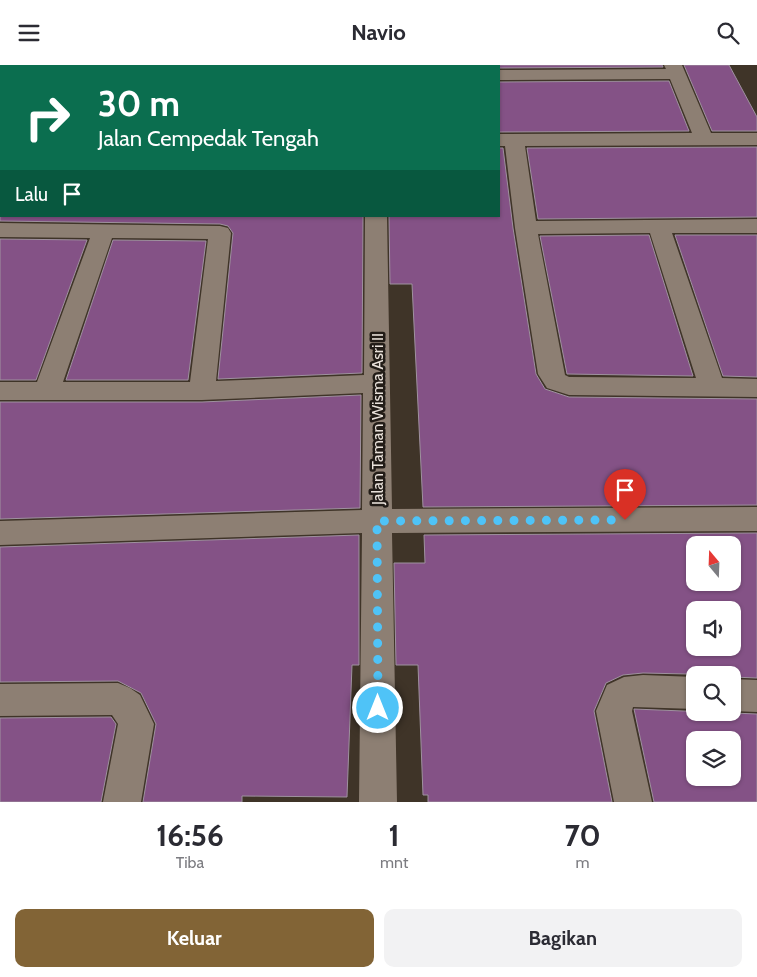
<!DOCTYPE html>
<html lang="id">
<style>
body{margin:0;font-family:Cabin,sans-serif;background:#f2f2f3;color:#2b2b33;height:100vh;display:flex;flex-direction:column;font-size:19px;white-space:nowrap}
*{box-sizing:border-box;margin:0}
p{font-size:16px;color:#7c7c81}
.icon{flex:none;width:28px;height:28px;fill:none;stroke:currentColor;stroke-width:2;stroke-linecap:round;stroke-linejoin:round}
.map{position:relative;height:737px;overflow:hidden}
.panel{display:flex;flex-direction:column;background:#fff;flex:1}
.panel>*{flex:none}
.guide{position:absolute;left:0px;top:0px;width:500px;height:152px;box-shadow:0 1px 4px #0004;background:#0b6e4f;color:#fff;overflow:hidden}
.needle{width:32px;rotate:341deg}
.fabs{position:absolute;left:686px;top:471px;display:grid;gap:10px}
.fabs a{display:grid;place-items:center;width:55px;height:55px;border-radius:10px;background:#fff;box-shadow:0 1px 4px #0004;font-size:25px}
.pin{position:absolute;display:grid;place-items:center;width:42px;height:42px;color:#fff;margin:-51px -21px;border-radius:50% 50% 50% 0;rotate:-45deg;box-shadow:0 0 5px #0007}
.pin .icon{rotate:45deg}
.me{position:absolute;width:55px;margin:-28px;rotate:0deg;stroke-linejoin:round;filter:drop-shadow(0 0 4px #0008)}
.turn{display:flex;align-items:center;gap:18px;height:105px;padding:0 15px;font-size:22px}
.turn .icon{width:65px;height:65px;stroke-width:2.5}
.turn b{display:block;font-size:35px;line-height:42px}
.then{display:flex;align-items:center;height:48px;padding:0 15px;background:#0003;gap:10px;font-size:19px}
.eta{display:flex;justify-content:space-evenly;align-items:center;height:85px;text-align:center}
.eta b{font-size:30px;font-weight:700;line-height:35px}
.action{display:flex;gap:10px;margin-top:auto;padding:10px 15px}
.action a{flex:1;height:58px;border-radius:10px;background:#826436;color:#fff;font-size:20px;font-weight:700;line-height:58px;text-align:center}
.action a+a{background:#f2f2f3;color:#2b2b33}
header{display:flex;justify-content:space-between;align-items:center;height:65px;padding:0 15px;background:#fff;font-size:22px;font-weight:700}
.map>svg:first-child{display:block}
.building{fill:#845286;stroke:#9f929f;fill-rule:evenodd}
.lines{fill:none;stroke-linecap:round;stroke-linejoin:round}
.minor{fill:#8d7f73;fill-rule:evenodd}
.route{stroke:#4fc3f7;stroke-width:9;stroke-dasharray:0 16.2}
.labels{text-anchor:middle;stroke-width:5;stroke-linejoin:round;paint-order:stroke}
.street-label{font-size:16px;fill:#eae2db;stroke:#221c17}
</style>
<header><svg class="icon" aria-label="menu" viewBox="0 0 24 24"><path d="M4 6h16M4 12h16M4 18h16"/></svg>Navio<svg class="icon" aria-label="search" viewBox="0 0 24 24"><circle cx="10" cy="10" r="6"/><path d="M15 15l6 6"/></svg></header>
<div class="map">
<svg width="757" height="737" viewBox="0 0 757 737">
<rect width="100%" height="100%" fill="#3f3428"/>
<path class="building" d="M499 0H662L663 2 499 3Z
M684 0H729L757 52V66H712Z
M669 16 689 66 499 67V17Z
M757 82V152L538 154 527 83Z
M499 83H503L513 163 536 309 545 324 569 332 757 334V440L423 442 412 219H390L389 151H499Z
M0 151H363L362 308 218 314 233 168 228 161 220 159 0 156Z
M649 170 693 311 567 309 540 171Z
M675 170H757V312L723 311Z
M0 174 87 175 36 315H0Z
M113 175 206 176 188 315H66Z
M361 330 360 443 0 454V337H202Z
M757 468V613L732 612V610L643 608 623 610 606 618 594 646 612 737H428V730H423L418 600H396L394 498H425L424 470ZM695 480H732V518H695ZM695 545H732V582H695Z
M359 470V600H352L347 732 242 731V737H143L156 659 141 628 118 616 0 617V482Z
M634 644 757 649V737H654ZM695 675H732V712H695Z
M111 652 116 659 101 737H0V653Z"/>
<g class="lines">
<path class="minor" d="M242 0H260V1H243Z
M367 0H385V1H368Z
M664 0H682L711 68H757V80L525 81 536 156 757 154V168H672L722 313 757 314V332L569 330 547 323 538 309 515 163 505 81H499V69L692 68 670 14 499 15V5L666 4ZM650 168 696 313 569 312 565 310 538 169Z
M0 69H1V81H0Z
M365 151H387L392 444 757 442V466L392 468 397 737H359L362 468 0 480V456L362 445 363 328 202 335H0V317H37L90 173 0 172V158L220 161 228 163 231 168 216 316 364 310ZM112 173 208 174 190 317H63Z
M643 610 695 612V644L633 642 632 646 652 737H614L596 646 607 620 624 612Z
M732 614 757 615V647L732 646Z
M118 618 130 623 140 630 154 659 141 737H103L118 659 112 650 0 651V619Z"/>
</g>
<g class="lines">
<path class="route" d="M378 643 377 456 625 455"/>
</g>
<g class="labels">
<g class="street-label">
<text transform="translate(377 354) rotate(-90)" y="6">Jalan Taman Wisma Asri II</text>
</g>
</g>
</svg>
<div class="fabs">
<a><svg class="needle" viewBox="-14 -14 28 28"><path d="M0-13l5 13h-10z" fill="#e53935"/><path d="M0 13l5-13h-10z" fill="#7c7c81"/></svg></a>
<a><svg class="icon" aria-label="sound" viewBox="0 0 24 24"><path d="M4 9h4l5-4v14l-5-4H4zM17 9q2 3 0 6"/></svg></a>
<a><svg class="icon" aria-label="search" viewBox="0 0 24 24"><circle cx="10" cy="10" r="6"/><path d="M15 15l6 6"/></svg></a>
<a><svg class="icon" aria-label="layers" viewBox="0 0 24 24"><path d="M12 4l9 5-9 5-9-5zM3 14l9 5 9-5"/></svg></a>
</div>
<div class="pin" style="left:625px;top:455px;background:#d93025"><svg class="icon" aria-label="arrive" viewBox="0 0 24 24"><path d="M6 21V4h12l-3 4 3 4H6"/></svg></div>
<svg class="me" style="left:378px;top:643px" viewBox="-20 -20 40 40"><circle r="17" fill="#4fc3f7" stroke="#fff" stroke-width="3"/><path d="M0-11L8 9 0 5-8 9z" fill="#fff"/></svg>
<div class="guide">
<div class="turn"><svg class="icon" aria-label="right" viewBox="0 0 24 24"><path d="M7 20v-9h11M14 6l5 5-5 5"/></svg><div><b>30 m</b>Jalan Cempedak Tengah</div></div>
<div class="then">Lalu<svg class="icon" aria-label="arrive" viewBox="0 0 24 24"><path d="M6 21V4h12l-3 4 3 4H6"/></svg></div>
</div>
</div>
<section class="panel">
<div class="eta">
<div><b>16:56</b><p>Tiba</p></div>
<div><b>1</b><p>mnt</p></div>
<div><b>70</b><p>m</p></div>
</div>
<div class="action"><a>Keluar</a><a>Bagikan</a></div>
</section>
